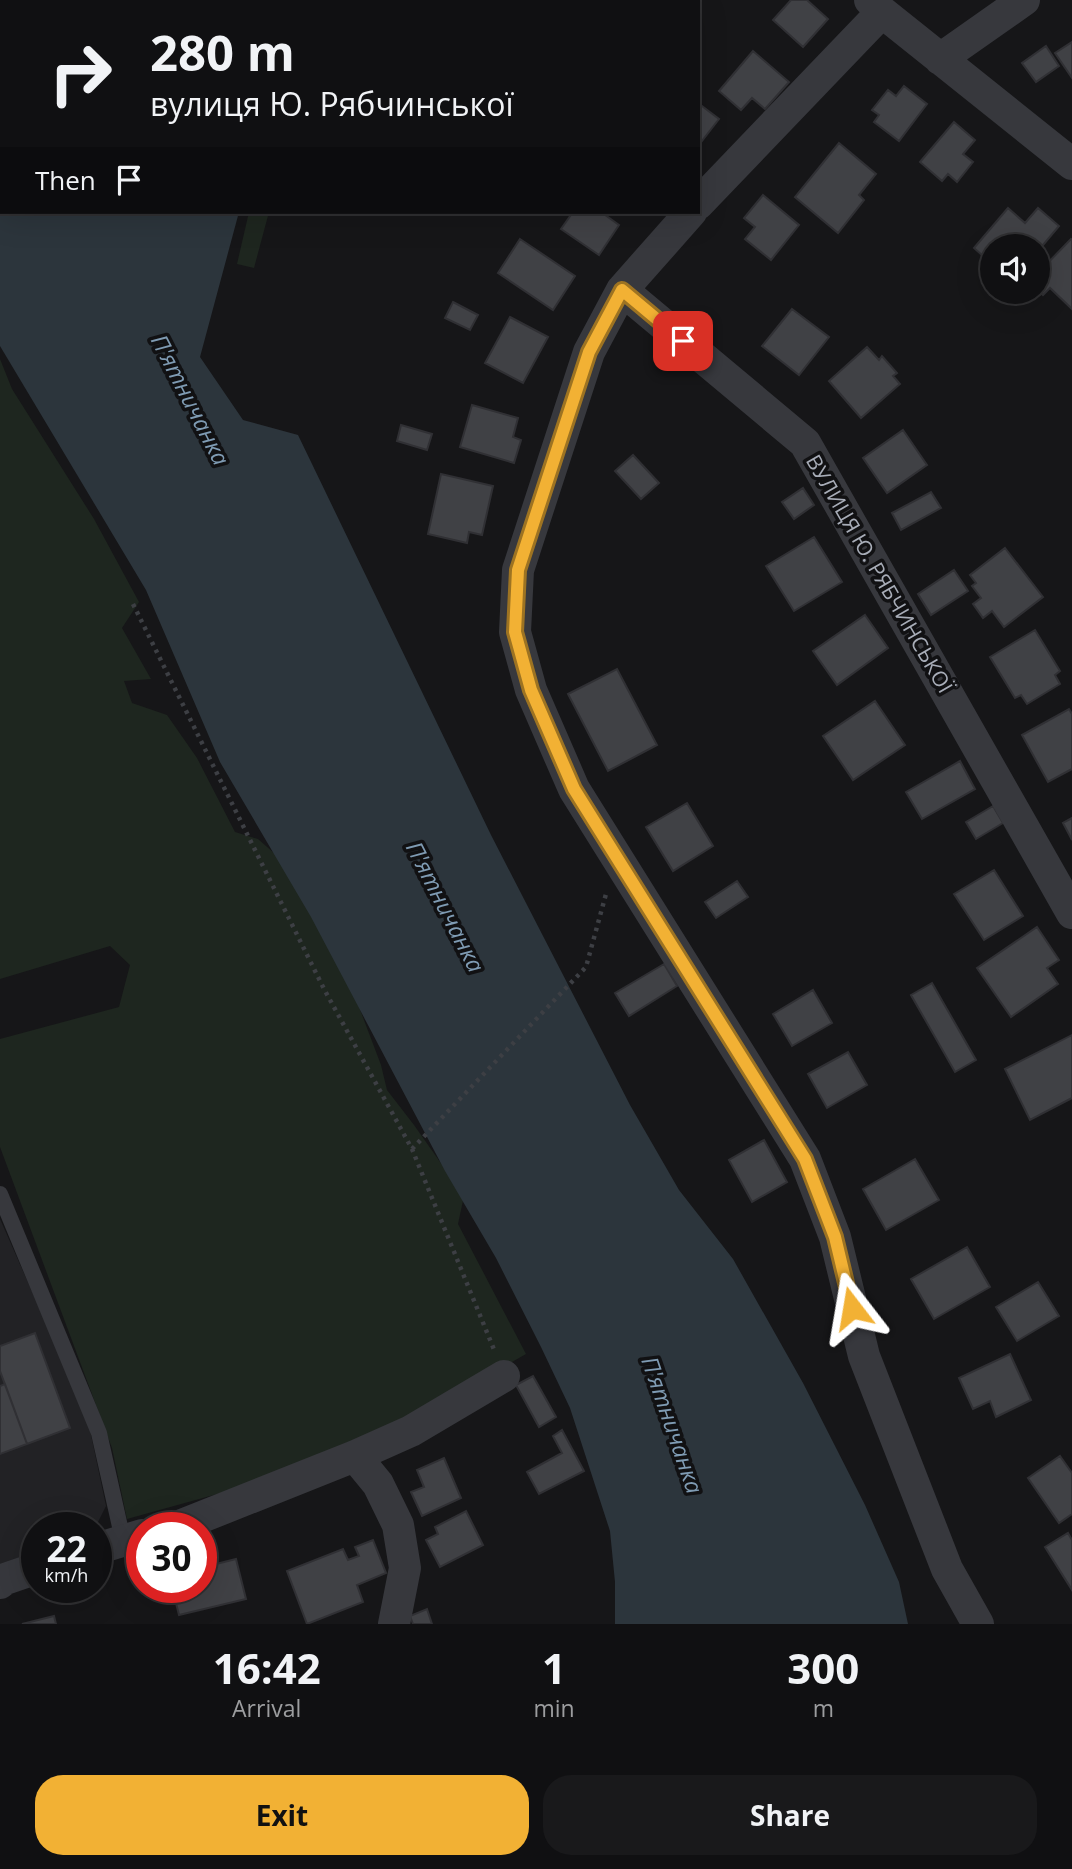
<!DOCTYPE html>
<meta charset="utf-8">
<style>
body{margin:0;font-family:"Open Sans",sans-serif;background:#19191b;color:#f1f3f6;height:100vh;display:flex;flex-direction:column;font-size:26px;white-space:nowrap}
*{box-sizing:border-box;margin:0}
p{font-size:23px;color:#9c9d9f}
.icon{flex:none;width:38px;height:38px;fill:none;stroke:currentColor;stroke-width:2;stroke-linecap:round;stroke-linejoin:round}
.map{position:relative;height:1624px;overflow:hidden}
.details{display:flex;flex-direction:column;background:#101012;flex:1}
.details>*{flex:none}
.banner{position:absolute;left:0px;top:0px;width:700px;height:214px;box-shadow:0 7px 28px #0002,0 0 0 2px #303032;background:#101012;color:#f1f3f6;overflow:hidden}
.controls{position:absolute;left:980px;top:234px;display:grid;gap:14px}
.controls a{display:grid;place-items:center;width:70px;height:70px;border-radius:50%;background:#101012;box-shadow:0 7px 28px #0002,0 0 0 2px #303032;font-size:35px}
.speed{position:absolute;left:21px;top:1512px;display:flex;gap:14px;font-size:35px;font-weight:700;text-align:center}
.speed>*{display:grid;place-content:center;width:91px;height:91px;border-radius:50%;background:#101012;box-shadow:0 7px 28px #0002,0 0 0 2px #303032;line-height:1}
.speed small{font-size:18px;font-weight:400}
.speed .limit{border:10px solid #d22;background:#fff;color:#111}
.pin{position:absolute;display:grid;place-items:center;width:60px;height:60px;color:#fff;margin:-30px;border-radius:14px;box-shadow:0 4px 10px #0006}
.me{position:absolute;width:77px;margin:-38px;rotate:346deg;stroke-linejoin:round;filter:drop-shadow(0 0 5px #0008)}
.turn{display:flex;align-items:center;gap:24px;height:147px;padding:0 35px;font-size:32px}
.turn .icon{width:91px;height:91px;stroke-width:2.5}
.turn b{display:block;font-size:49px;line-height:60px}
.then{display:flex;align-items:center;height:66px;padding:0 35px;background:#0003;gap:14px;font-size:26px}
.eta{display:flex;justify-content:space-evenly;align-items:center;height:119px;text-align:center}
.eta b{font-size:42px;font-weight:700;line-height:49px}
.primary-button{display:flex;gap:14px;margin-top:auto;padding:14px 35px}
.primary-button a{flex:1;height:80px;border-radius:28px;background:#f2b134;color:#111;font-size:28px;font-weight:700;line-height:80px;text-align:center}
.primary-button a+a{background:#19191b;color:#f1f3f6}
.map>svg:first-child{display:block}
.built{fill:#222225}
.green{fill:#1e261f}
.water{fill:#2c353c}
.building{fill:#404145;stroke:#303034;stroke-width:2}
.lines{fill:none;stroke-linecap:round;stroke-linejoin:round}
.path{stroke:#3d3f44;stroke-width:4.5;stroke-dasharray:3.5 5;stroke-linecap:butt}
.lane{stroke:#37383d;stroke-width:16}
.street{stroke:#37383d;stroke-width:32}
.route-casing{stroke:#9d7322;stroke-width:18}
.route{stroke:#f2b134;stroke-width:12}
.labels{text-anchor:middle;stroke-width:7;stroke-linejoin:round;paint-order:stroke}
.street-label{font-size:21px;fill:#a8adb8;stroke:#111113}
.water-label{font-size:23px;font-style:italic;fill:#7f9bb3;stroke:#111113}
</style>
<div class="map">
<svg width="1072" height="1624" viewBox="0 0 1072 1624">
<rect width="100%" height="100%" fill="#161618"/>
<path class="built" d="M0 1219 87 1416 106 1506 95 1528H37V1551L0 1564Z"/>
<path class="green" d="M345 0H522L519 2H343Z
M249 212H269L254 268 237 264Z
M0 359 12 389 94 519 139 602 122 628 151 679 124 681 132 703 167 715 197 758 235 832 258 839 314 888 381 1065 387 1090 414 1125 464 1196 458 1224 526 1354 407 1422 271 1479 127 1519 112 1448 0 1147V1039L119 1007 130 965 110 946 0 979Z"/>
<path class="water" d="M2 111V212H239L200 357 243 420 298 435 491 835 630 1105 679 1190 733 1259 803 1383 865 1505 899 1582 908 1624H615V1582L610 1531 570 1408 541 1347 496 1258 445 1171 311 917 220 762 146 590 0 346V112Z"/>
<path class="building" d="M791 0H807L828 19 803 47 773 20Z
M1072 42V78L1055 53Z
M1046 46 1059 66 1036 82 1022 63Z
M753 51 789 82 765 109 752 98 741 110 719 91Z
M904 86 927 104 899 141 874 122 879 115 872 110 888 90 896 96Z
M698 103 719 119 698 146Z
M954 122 975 140 963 154 973 162 957 182 948 174 942 181 920 162Z
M839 143 876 174 859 195 864 200 838 233 795 197Z
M763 195 799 225 771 260 745 239 755 227 744 218Z
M1008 208 1025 223 1038 208 1059 226 1038 251V247H992V264L974 248Z
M573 212H601L619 225 599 255 561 229Z
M520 239 575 276 553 310 498 273Z
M1071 239 1072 240V309L1050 288 1043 295 1038 290V273Z
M453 302 478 315 470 330 445 318Z
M792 309 829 337 799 375 762 346Z
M510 317 548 337 523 383 485 363Z
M867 347 879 360 882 356 897 373 893 376 900 384 861 418 829 381Z
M472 405 518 418 513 437 521 440 514 463 460 447Z
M401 425 432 434 427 450 397 441Z
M903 430 927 465 887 493 863 458Z
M633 455 659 483 641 499 615 471Z
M441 474 493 486 482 535 469 532 467 543 428 534Z
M803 488 814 505 794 519 782 502Z
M931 492 941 508 901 530 892 513Z
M814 537 842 582 794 611 766 566Z
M1005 548 1043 597 1004 627 992 611 983 618 973 604 981 598 972 586 976 583 970 575Z
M954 570 968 591 931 615 918 594Z
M865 615 888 648 837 685 813 651Z
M1035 630 1060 671 1055 675 1060 684 1027 704 1021 695 1015 698 990 657Z
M617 669 657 745 608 771 568 694Z
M875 701 905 745 853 780 823 736Z
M1069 709 1072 714V769L1048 782 1022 735Z
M960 761 975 789 922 819 906 792Z
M687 803 713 846 673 871 646 827Z
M993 806 1003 823 976 839 966 822Z
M1072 818V840L1063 823Z
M994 870 1023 916 984 940 954 894Z
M737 881 748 897 716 918 705 902Z
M1037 927 1059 960 1047 968 1058 984 1011 1017 977 968Z
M664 964 677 986 629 1016 615 993Z
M932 983 976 1060 955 1072 911 995Z
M813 990 832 1023 792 1046 773 1014Z
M1072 1035V1098L1030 1120 1005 1069Z
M848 1052 867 1085 827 1108 808 1074Z
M764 1140 787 1182 752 1202 729 1160Z
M915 1159 939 1200 886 1230 863 1189Z
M967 1247 990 1287 934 1319 911 1279Z
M1038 1282 1059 1316 1017 1341 996 1307Z
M35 1333 70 1428 27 1444 0 1371V1346Z
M1010 1354 1031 1400 996 1417 990 1401 973 1409 959 1378Z
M533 1376 556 1417 539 1427 516 1385Z
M5 1384 27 1444 0 1454V1386Z
M562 1430 584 1471 539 1494 527 1472 562 1453 553 1436Z
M1060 1456 1072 1473V1514L1059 1523 1028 1478Z
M444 1458 461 1498 422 1516 411 1492 424 1487 417 1470Z
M466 1511 483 1545 440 1567 426 1540 438 1534 435 1527Z
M1068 1533 1072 1540V1590L1045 1547Z
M373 1540 386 1573 357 1585 363 1602 307 1624 287 1571 343 1549 348 1560 359 1556 355 1547Z
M201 1557 204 1567 236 1559 246 1599 179 1615 172 1587H201Z
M427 1609 432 1624H413L410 1616Z
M54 1616 56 1624H22Z"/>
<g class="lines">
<path class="path" d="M133 604 324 989 412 1149 495 1352
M412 1149 586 967 606 894"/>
<path class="lane" d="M0 1194 99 1433 123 1540"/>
<path class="street" d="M870 0 882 12 1072 164
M940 59 1024 0
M698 204 882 12
M691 212 622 290 589 352 518 570 515 632 531 690 574 789 805 1159 835 1237 864 1356 947 1569 978 1624
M622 290 805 443 1072 913
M355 1456 378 1484 398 1525 405 1568 394 1624
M174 1528 355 1456 411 1431 504 1376
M96 1549 142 1535
M0 1583 5 1579 37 1568"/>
</g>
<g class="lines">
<g class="route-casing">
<path id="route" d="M683 341 622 290 589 352 518 570 515 632 531 690 574 789 805 1159 835 1237 852 1308"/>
</g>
<use href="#route" class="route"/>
</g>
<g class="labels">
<g class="street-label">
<text transform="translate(879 574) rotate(60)" y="7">ВУЛИЦЯ Ю. РЯБЧИНСЬКОЇ</text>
</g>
<g class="water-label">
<text transform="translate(190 400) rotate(63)" y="8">П'ятничанка</text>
<text transform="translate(445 907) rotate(63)" y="8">П'ятничанка</text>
<text transform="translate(672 1425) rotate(71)" y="8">П'ятничанка</text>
</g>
</g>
</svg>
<div class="controls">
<a><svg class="icon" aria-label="sound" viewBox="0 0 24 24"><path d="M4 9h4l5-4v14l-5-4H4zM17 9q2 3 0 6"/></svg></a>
</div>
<div class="speed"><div>22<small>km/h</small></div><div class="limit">30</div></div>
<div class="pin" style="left:683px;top:341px;background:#d93025"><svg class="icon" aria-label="arrive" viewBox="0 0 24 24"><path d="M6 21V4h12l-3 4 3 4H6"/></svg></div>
<svg class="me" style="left:852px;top:1308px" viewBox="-20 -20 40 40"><path d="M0-17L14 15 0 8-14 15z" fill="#f2b134" stroke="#fff" stroke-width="4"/></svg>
<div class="banner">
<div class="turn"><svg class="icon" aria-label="right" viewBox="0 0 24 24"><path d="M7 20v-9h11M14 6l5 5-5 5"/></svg><div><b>280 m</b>вулиця Ю. Рябчинської</div></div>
<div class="then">Then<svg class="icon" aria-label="arrive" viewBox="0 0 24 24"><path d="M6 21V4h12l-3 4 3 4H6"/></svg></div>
</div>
</div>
<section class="details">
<div class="eta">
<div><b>16:42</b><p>Arrival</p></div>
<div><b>1</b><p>min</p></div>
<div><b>300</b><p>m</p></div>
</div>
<div class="primary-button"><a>Exit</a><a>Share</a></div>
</section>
